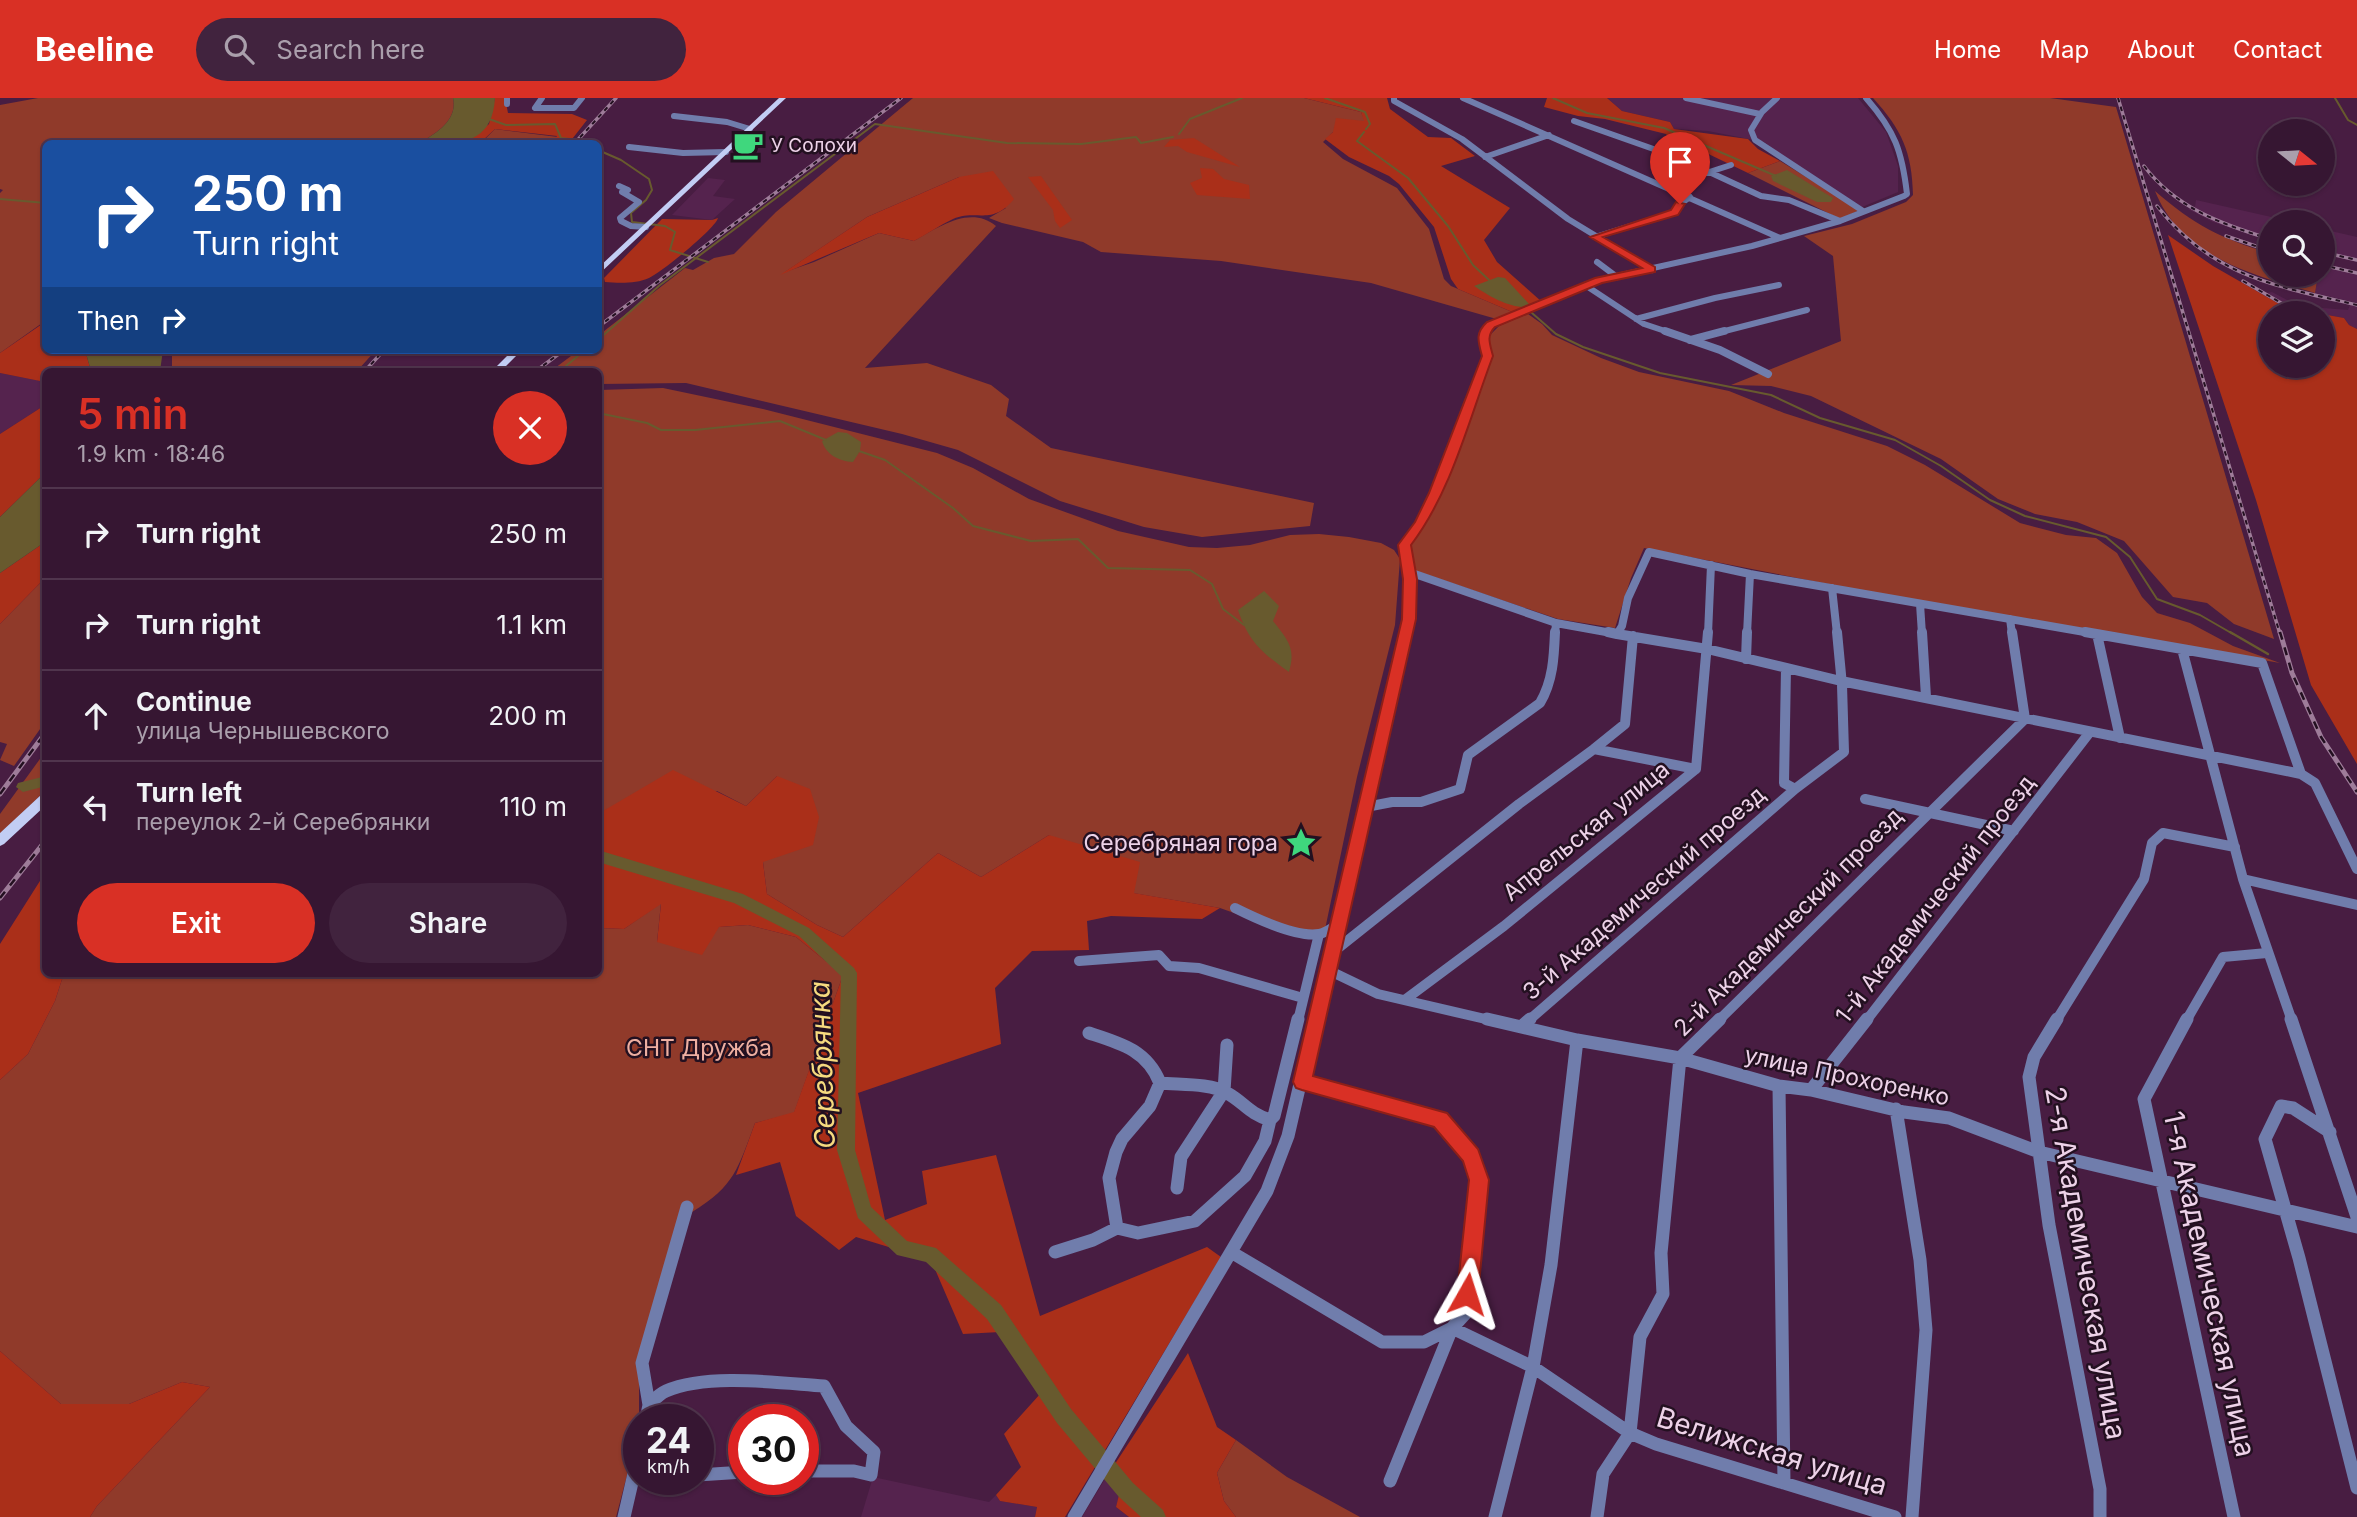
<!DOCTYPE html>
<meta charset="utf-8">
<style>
body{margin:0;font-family:Inter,sans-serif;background:#41233e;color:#f1f3f6;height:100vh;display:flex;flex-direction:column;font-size:26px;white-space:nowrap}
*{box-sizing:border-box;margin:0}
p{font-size:23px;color:#aa9fac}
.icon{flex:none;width:38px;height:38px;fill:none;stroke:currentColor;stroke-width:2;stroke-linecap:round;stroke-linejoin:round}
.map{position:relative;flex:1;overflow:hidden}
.sheet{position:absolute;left:42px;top:270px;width:560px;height:609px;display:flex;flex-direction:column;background:#361632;border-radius:10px;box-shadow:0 2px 5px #0004,0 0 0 2px #50354d}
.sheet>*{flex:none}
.guide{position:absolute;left:42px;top:42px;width:560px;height:214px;border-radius:10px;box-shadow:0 2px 5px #0004,0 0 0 2px #50354d;background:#1a4fa0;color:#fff;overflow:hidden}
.needle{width:46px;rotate:108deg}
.tools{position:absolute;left:2258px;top:21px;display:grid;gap:14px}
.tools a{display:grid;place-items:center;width:77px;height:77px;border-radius:50%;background:#361632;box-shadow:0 2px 5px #0004,0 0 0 2px #50354d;font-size:35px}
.speed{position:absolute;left:623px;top:1306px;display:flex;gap:14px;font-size:35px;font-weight:700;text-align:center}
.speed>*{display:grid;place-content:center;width:91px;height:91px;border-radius:50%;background:#361632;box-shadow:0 2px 5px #0004,0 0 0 2px #50354d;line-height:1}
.speed small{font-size:18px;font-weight:400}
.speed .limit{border:10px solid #d22;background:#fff;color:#111}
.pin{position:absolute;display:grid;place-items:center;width:60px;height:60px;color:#fff;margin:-72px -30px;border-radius:50% 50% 50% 0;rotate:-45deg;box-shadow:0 0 7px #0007}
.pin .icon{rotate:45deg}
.me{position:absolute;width:77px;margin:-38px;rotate:6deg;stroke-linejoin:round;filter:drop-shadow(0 0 5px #0008)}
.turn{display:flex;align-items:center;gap:24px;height:147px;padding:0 35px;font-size:32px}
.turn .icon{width:91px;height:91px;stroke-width:2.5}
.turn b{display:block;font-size:49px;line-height:60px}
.then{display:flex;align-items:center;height:66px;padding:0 35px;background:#0003;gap:14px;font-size:26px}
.round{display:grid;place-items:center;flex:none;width:74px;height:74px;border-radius:37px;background:#41233e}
.overview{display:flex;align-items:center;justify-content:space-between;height:119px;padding:0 35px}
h1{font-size:42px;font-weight:600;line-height:52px;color:#d93025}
.cta{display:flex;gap:14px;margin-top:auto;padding:14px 35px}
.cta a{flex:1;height:80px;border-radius:42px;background:#d93025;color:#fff;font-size:28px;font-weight:600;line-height:80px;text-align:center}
.cta a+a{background:#41233e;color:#f1f3f6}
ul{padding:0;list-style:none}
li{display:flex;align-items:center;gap:21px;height:91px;padding:0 35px;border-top:2px solid #50354d}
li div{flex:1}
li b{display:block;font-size:26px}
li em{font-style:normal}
header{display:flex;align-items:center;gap:42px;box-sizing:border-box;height:98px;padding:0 35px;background:#d93025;color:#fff}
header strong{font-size:33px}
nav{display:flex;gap:38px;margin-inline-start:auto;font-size:24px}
.search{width:490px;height:63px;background:#41233e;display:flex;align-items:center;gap:18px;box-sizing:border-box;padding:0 24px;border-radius:38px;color:#aa9fac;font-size:26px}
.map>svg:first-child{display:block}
.built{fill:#55234e}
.green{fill:#903a2a}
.forest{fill:#aa2f19}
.water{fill:#685a2e}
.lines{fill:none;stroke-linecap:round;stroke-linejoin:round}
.stream-far1{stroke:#685a2e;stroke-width:2}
.stream{stroke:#685a2e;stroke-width:2.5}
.river{fill:#685a2e;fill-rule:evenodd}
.minor-far3{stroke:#707dac;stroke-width:6}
.minor-far2{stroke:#707dac;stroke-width:8}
.minor-far1{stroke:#707dac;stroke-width:10}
.minor{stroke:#707dac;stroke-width:13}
.major{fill:#c2cdf4;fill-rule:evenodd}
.rail-far1-casing{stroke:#9e7c99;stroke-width:3.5}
.rail-casing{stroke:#9e7c99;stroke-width:5}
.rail-far1{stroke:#231020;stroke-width:2;stroke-dasharray:4.5;stroke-linecap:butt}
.rail{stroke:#231020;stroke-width:2.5;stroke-dasharray:8;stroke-linecap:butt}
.route{fill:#d93025;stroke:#8d1f18;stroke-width:2}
.labels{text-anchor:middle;stroke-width:5;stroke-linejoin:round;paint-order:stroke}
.far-poi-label{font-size:19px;fill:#edd2e8;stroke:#231020;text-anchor:start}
.street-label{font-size:23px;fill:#edd2e8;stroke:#231020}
.poi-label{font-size:23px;fill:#edd2e8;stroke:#231020;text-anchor:end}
.park-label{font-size:23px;fill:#efafa1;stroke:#231020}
.near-water-label{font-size:28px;font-style:italic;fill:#f6da7f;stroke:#231020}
.near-street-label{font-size:28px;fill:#edd2e8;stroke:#231020}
</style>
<header>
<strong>Beeline</strong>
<div class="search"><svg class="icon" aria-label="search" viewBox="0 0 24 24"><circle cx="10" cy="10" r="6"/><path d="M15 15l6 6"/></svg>Search here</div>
<nav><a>Home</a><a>Map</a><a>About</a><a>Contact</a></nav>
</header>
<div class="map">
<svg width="2357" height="1419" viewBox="0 0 2357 1419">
<rect width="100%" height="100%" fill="#481d42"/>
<path class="built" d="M1607 0H1858L1886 34 1898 68V94L1862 109 1799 70 1764 44 1708 33 1674 31 1670 24 1622 13Z
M708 80 725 82 713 98 735 101 712 122 672 117Z
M2196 102 2293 124H2270V143L2213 124 2188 111 2195 109Z
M2322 131 2357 139V164L2322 156Z
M2322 169 2357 177V205L2315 195 2318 177H2322Z
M2272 194 2298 208 2348 212 2350 207 2357 209V231L2349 227 2344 220 2297 212 2267 195Z
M0 275 46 284 45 307 0 336Z
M873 1379 989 1404 996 1397 1000 1403 1037 1409 1035 1419H861Z
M1105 1381 1121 1394 1116 1409 1129 1419H1082Z"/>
<path class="green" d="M38 0H453C458 22 436 36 419 45L46 46 45 223 0 255V95L3 92 0 91V7Z
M913 0H1304L1361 14 1365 23 1333 34 1323 44 1343 61 1397 90 1429 131 1444 181 1451 188 1517 216 1500 222 1371 185 1221 163 1101 154 1083 144 1002 125 989 120 1006 110 959 79 867 119 785 174 814 164 879 135 914 143C939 129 970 107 996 128L865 270 927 265 991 287 1009 301 1006 318 1051 350 1314 405 1310 428 1202 439 1144 429 1060 403 958 352 902 336 686 285 599 286 598 273H551L579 252H598L599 237 685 170 693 172 714 160 734 156 776 114Z
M1873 0H2050L2116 9 2274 541 2234 526 2207 505 2173 499 2124 443 2077 424 2035 416 1998 401 1941 361 1811 298 1771 288 1731 287 1841 243 1833 158 1804 138 1852 126 1906 104 1913 97C1912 54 1902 32 1873 0Z
M495 31 558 39 553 45 480 46Z
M1780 63 1860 112 1840 121 1748 75Z
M2155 93C2193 126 2221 141 2270 155V177H2318L2315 195C2253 177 2181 159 2155 93Z
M1528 216 1542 226 1552 237 1601 260 1639 274 1729 293 1784 315 1887 348 1925 367 2020 425 2066 437 2096 440 2117 455 2142 499 2157 515 2190 525 2233 548 2280 565 1864 493 1644 450 1631 480 1615 530 1558 521 1416 473 1409 452 1447 379 1490 263V237L1499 228Z
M172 252H376L357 273H172Z
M663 290 763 311 937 355 973 370 1029 401 1118 433 1189 449 1217 450 1250 447 1290 437 1319 436 1349 439 1381 445 1394 452 1400 461 1395 527 1357 679 1323 841 1265 826 1220 810 1133 795 1049 737 981 779 938 755 843 839 817 827 767 796 763 764 777 678 746 708 717 693 599 716V292Z
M45 480V624L14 668 0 662 7 646 0 644V526Z
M45 654V693L0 736V716Z
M661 805 657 844 719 829 748 827 796 839 843 877 794 1015 755 1025C738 1070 735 1088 692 1114L639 1277V1332L616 1419H90L97 1408 210 1289 182 1284 129 1306H61L0 1253V982L28 956 55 903 64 875H598L599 830 624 831Z
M1236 1342 1287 1379 1360 1419H1236L1224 1403 1217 1375Z"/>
<path class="forest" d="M495 0H505L508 15 572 16 587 22 569 45H553L557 38 495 31 480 45 463 46 489 26Z
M1304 0H1387L1390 11 1428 39 1451 40 1475 58 1441 68 1510 110 1484 142 1497 164 1542 204 1517 216 1458 191 1451 181 1434 129 1399 86 1389 78 1349 59 1325 41 1333 34 1336 20 1364 23 1361 14Z
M1547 0H1607L1622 13 1670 24 1674 31 1748 41 1758 51 1780 63 1748 75 1698 51 1672 44 1666 36 1605 21 1578 18 1544 9Z
M1194 40 1240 69 1187 54 1178 48 1164 49 1170 42Z
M1200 70 1213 71 1224 81 1249 87 1250 101 1197 97 1190 85 1202 80Z
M993 73 1014 101C992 128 978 111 953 121 940 127 927 136 914 143L879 135 780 177 867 119 959 79Z
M1041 78 1072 122 1060 130 1055 123 1053 112 1028 79Z
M718 120C715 131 663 173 649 180 636 186 618 185 605 184L604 180 662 121 712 122Z
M2168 137 2213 168 2295 215 2297 212 2315 215H2270V268H2322V216L2344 220 2349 227 2357 231V666L2311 587 2256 402Z
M45 224 46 252H85L91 273H46L45 284 0 275V255Z
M45 307V375L0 419V336Z
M45 444V480L0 526V475Z
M673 672 746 708 777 678 810 691 819 719 813 747 763 764 767 796 817 827 843 839 938 755 981 779 1049 737 1140 764 1134 795 1220 810 1202 821 1111 818 1087 823 1089 852 1032 853 995 890 1001 946 858 995 885 1122 927 1106 922 1073 996 1057 1040 1218 1207 1149 1221 1159 1065 1419H1035L1037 1409 1000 1403 996 1397 1021 1369 1004 1336 1041 1295 1000 1234 963 1236 931 1162 856 1139 839 1152 796 1118 780 1064 736 1077 755 1025 794 1014 843 877 796 839 748 827 719 829 702 857 657 844 661 806 624 831 599 830 598 716Z
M45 775 46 875H64L55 903 28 956 0 982V846Z
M0 1253 61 1306H129L182 1284 210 1289 97 1408 90 1419H0Z
M1188 1255 1217 1329 1236 1342 1217 1375 1224 1403 1236 1419H1129L1116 1409 1120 1393 1105 1381Z"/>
<path class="water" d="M453 0H495C492 49 456 46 419 45 436 36 458 22 453 0Z
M1787 72 1833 100 1831 104H1817L1773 83 1771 78Z
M1498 179 1505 180 1529 206 1527 209C1509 210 1489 198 1474 188Z
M85 252H163L160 273H91Z
M838 334 847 335 861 344 860 353 853 364C839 363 826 357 822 343Z
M45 375V444L0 475V419Z
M1264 493 1279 508 1273 523C1288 542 1296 550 1289 574 1261 554 1249 544 1238 512Z"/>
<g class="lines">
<path class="stream-far1" d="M1325 0 1365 14 1370 26 1366 31
M1553 0 1587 15 1664 30 1776 78
M2335 0 2348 22 2357 27
M489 21 506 27 555 26 561 40 569 41
M1364 34 1357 43 1408 80 1448 128 1473 167 1489 182
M1179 36 1190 21 1242 0
M587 42 594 46
M598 52 621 62 649 81 652 92 646 102 631 115 632 124 665 128 675 134 670 152 708 164
M0 101 46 105
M1532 215 1556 236 1583 249 1660 275 1771 297 1820 320 1895 342 1941 368 1990 402 2025 418 2106 439 2130 459 2157 501 2200 517 2233 536
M598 242 660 187 875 26 1007 45 1081 46 1136 39 1141 45 1173 39
M560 273 585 252
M598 315 647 325 661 332H695L780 323 826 342
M859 353 885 362 953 410 973 428 1031 443 1078 441 1108 470 1190 472 1212 486 1223 511 1244 527"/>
<path class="stream" d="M2230 534 2268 556"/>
<path class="river" d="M46 678V688L23 694 16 689 18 685Z
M598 752 743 796 809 830 854 870 857 875 855 1052 871 1109 907 1143 936 1150 1001 1207 1071 1311 1133 1385 1163 1412 1166 1419H1141L1119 1399 1057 1325 987 1221 926 1164 897 1157 858 1120 837 1052 841 878 799 838 734 805 598 764Z"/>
<path class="minor-far3" d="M507 0V6
M542 0 535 10H574L582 0
M1394 0V3L1462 41 1568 121 1652 172
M1463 0 1780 140
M1686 0 1760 16
M1777 0 1762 14 1751 32 1755 42 1863 113
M674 18 727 24 750 31
M1574 23 1679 60 1761 98 1789 102 1840 123
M629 49 683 55 726 54
M1485 59 1549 37
M619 88 628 92 622 94 639 104 620 120 621 123 631 128 646 129
M1666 88 1731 67
M1595 139 1675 114 1680 106 1690 99
M1597 164 1617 179
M1585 187 1644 226 1671 235
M1636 221 1715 200 1779 187
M1485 235 1491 227 1599 182 1752 148 1840 123 1904 98 1907 96C1902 53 1895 33 1866 0
M1717 235 1807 212"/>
<path class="minor-far2" d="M1665 233 1720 252 1768 276
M1690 242 1724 233
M1409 474 1556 525 1617 536
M1832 490 1837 536
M1920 506 1922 536
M2010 521 2012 536
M1405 536 1409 521 1410 481 1405 447 1419 427 1442 381 1488 258 1484 241 1486 233
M1555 536 1556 525
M1617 536 1622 528 1628 500 1649 454 1750 476 2096 536
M1708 536 1711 467
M1747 536 1750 476"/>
<path class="minor-far1" d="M1608 534 1617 536
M1922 534 1926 599
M1617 536 1707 551 1841 583 2301 676 2262 565 2085 534
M2097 536 2120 640
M2182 551 2243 781 2357 807
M1746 561 1747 534
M1786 570 1784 685 1795 691
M1594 651 1625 626 1633 538
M2301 676 2315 685 2357 771
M1865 701 2014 733
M1366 709 1392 704H1421L1460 691 1468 657 1540 605C1553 583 1554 559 1555 534
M2243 781 2292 923
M1235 810C1255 820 1297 840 1319 836 1326 835 1333 829 1339 826
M1332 855 1519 706 1594 651 1696 671
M1079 863 1159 857 1169 868 1199 870 1303 900
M1328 872 1378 896 1494 923
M1406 901 1504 828 1696 671 1708 534
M1298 923 1319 836
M1315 923 1406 534
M1528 923 1795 691 1844 654 1842 587 1837 534
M1718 923 2025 621 2012 534
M1866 923 2090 634
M2056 923 2144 781 2152 745 2163 735 2235 749
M2186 923 2223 859 2267 855"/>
<path class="minor" d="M1487 921 1577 942 1680 960 1779 988 1811 992 1904 1014 1949 1020 2039 1054 2357 1129
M2057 921 2034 959 2029 979 2049 1127 2100 1391V1419
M2187 921 2144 1001 2234 1419
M2291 921 2357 1119
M1521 929 1530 921
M1089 935C1120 945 1147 952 1160 985 1180 987 1210 985 1227 995 1245 1005 1248 1015 1270 1022L1274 1018 1298 921
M1302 984 1440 1021 1471 1058 1479 1082 1465 1216 1452 1230 1390 1383
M1160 985 1150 1008 1122 1041 1116 1054 1109 1080 1117 1130 1138 1135 1195 1123 1245 1078 1265 1043 1270 1022
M1779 988 1784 1385
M1811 992 1867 921
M1896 1011 1920 1162 1926 1232 1912 1419
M2330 1034 2293 1010 2281 1008 2265 1041 2299 1160 2357 1390
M1177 1090 1181 1059 1224 993 1227 947
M1055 1154 1093 1142 1117 1130
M1231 1154 1382 1244H1424L1452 1230 1533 1269 1630 1335 1656 1346 1895 1419
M649 1307C654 1302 659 1296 666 1293 708 1275 779 1285 824 1288L846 1328 874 1354 871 1377 854 1373H803
M646 1321 649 1307 642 1265 687 1109
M698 1377 744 1374
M624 1419 639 1354
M1074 1419 1267 1093 1288 1038 1315 921
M1495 1419 1533 1269 1551 1167 1577 942
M1597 1419 1603 1376 1630 1335 1640 1239 1663 1196 1661 1155 1680 960 1720 921"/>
<path class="major" d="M779 0H786L598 177V170Z
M513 252H522L501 273H492Z
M46 695V707L4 746 0 748V735L42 696Z"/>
<g class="rail-far1-casing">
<path id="rail-far1" d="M2118 0 2280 536
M574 46 616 0
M2144 68C2176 110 2221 126 2270 141
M2157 108C2211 178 2276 188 2357 207
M2226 138 2270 153
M2322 154 2357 162
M2322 167 2357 175
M2243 183 2295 213
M598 229 901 0
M365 273 384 252
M536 273 564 252"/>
</g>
<g class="rail-casing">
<path id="rail" d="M2280 534 2292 575 2321 639 2357 694
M0 696 46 634
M0 800 46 742"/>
</g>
<use href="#rail-far1" class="rail-far1"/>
<use href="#rail" class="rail"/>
</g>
<path class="route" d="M1676 104 1685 106 1678 117 1603 139 1655 169V174L1602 185 1495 229C1486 238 1490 246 1493 258 1469 321 1452 393 1411 447L1417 481 1416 521 1313 978 1447 1015 1478 1051 1489 1082 1478 1196 1474 1204 1467 1207 1460 1204 1457 1196 1469 1082 1463 1063 1434 1029 1302 992 1296 990 1293 984 1402 521 1403 481 1398 447 1415 424 1429 395 1482 258C1478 243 1475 235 1487 224L1595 180 1642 170 1590 139 1671 112Z"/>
<defs>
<g id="cafe-bare" transform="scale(2.415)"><path d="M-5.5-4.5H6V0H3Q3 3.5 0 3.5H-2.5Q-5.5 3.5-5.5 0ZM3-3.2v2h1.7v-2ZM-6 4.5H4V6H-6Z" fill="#3fd77d" stroke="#231020" stroke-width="2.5" paint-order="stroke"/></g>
<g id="sight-bare" transform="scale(2.415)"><path d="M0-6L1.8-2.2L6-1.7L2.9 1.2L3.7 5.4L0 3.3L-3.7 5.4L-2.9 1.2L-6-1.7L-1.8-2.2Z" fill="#3fd77d" stroke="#231020" stroke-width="2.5" paint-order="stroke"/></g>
</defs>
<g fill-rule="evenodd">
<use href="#cafe-bare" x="748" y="47"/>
<use href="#sight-bare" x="1301" y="745"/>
</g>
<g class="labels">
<g class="far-poi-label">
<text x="771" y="54">У Солохи</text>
</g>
<g class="street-label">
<text transform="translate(1586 733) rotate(-39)" y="8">Апрельская улица</text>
<text transform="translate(1644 795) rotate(-41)" y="8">3-й Академический проезд</text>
<text transform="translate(1935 801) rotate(-52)" y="8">1-й Академический проезд</text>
<text transform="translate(1788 824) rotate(-45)" y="8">2-й Академический проезд</text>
<text transform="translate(1847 978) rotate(12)" y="8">улица Прохоренко</text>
</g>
<g class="poi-label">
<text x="1278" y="753">Серебряная гора</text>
</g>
<g class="park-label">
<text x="699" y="958">СНТ Дружба</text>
</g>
<g class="near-water-label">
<text transform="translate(822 967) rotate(-92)" y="10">Серебрянка</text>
</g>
<g class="near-street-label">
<text transform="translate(2086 1165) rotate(80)" y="10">2-я Академическая улица</text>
<text transform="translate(2210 1186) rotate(78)" y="10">1-я Академическая улица</text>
<text transform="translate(1772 1353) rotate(17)" y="10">Велижская улица</text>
</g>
</g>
</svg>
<div class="tools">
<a><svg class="needle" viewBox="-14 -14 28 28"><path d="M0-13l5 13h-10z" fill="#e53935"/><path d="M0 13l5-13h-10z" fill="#aa9fac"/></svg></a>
<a><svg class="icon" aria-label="search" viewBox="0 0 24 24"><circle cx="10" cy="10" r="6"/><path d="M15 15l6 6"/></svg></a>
<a><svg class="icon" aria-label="layers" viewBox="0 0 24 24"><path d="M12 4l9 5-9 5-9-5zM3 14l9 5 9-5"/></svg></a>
</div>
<div class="speed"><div>24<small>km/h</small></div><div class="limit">30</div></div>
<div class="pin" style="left:1680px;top:106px;background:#d93025"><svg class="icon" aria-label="arrive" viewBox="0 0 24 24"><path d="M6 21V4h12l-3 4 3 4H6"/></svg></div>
<svg class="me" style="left:1467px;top:1196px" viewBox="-20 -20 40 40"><path d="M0-17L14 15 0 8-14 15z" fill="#d93025" stroke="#fff" stroke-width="4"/></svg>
<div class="guide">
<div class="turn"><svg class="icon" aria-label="right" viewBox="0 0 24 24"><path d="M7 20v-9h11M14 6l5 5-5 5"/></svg><div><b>250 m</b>Turn right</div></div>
<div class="then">Then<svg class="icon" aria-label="right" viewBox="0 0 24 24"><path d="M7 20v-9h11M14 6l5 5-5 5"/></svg></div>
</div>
<section class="sheet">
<div class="overview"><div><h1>5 min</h1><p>1.9 km · 18:46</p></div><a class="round" style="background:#d93025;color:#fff"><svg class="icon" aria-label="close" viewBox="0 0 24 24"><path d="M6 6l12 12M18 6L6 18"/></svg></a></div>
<ul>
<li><svg class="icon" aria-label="right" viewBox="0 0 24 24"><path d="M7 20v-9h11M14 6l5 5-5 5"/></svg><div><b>Turn right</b></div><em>250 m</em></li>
<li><svg class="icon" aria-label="right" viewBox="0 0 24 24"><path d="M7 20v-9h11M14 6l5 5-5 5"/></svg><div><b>Turn right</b></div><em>1.1 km</em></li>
<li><svg class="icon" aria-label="ahead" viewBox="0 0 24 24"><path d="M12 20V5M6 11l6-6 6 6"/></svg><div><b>Continue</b><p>улица Чернышевского</p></div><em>200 m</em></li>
<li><svg class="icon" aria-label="left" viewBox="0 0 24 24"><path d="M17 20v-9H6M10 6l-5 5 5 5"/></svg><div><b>Turn left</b><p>переулок 2-й Серебрянки</p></div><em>110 m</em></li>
</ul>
<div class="cta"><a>Exit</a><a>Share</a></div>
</section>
</div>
